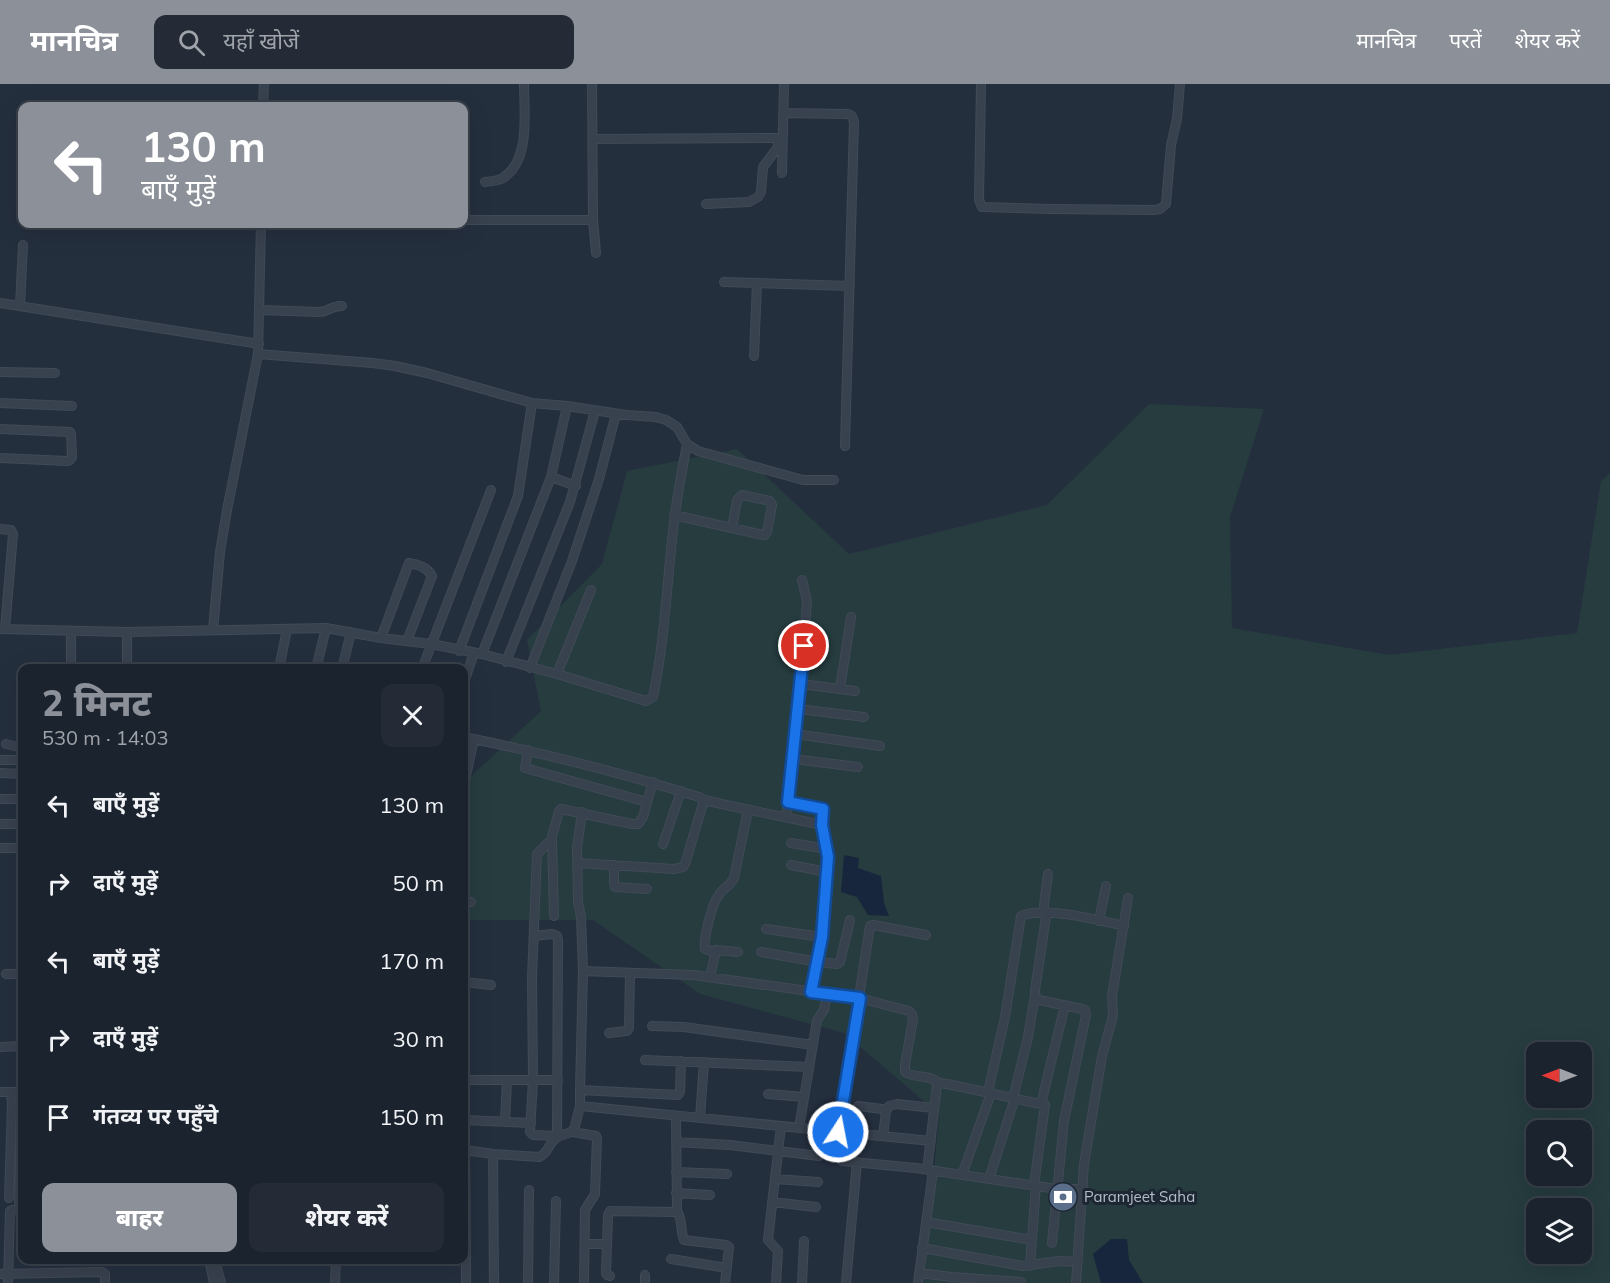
<!DOCTYPE html>
<html lang="hi">
<meta charset="utf-8">
<style>
body{margin:0;font-family:Mulish,"Noto Sans Devanagari",sans-serif;background:#242b36;color:#f1f3f6;height:100vh;display:flex;flex-direction:column;font-size:22px;white-space:nowrap}
*{box-sizing:border-box;margin:0}
p{font-size:20px;color:#a0a4aa}
.icon{flex:none;width:33px;height:33px;fill:none;stroke:currentColor;stroke-width:2;stroke-linecap:round;stroke-linejoin:round}
.map{position:relative;flex:1;overflow:hidden}
.side{position:absolute;left:18px;top:580px;width:450px;height:600px;display:flex;flex-direction:column;background:#1b232e;border-radius:12px;box-shadow:0 6px 24px #0002,0 0 0 2px #39404a}
.side>*{flex:none}
.guide{position:absolute;left:18px;top:18px;width:450px;height:126px;border-radius:12px;box-shadow:0 6px 24px #0002,0 0 0 2px #39404a;background:#8c9099;color:#fff;overflow:hidden}
.needle{width:39px;rotate:270deg}
.controls{position:absolute;left:1526px;top:958px;display:grid;gap:12px}
.controls a{display:grid;place-items:center;width:66px;height:66px;border-radius:12px;background:#1b232e;box-shadow:0 6px 24px #0002,0 0 0 2px #39404a;font-size:30px}
.pin{position:absolute;display:grid;place-items:center;width:51px;height:51px;color:#fff;margin:-26px;border:3px solid #fff;border-radius:50%;box-shadow:0 2px 6px #0007}
.me{position:absolute;width:66px;margin:-33px;rotate:11deg;stroke-linejoin:round;filter:drop-shadow(0 0 4px #0008)}
.turn{display:flex;align-items:center;gap:21px;height:126px;padding:0 24px;font-size:27px}
.turn .icon{width:78px;height:78px;stroke-width:2.5}
.turn b{display:block;font-size:42px;line-height:51px}
.round{display:grid;place-items:center;flex:none;width:63px;height:63px;border-radius:12px;background:#242b36}
.head{display:flex;align-items:center;justify-content:space-between;height:102px;padding:0 24px}
h1{font-size:36px;font-weight:800;line-height:45px;color:#8c9099}
.cta{display:flex;gap:12px;margin-top:auto;padding:12px 24px}
.cta a{flex:1;height:69px;border-radius:12px;background:#8c9099;color:#fff;font-size:24px;font-weight:800;line-height:69px;text-align:center}
.cta a+a{background:#242b36;color:#f1f3f6}
ul{padding:0;list-style:none}
li{display:flex;align-items:center;gap:18px;height:78px;padding:0 24px}
li div{flex:1}
li b{display:block;font-size:22px}
li em{font-style:normal}
header{display:flex;align-items:center;gap:36px;box-sizing:border-box;height:84px;padding:0 30px;background:#8c9099;color:#fff}
header strong{font-size:28px}
nav{display:flex;gap:33px;margin-inline-start:auto;font-size:21px}
.search{width:420px;height:54px;background:#242b36;display:flex;align-items:center;gap:15px;box-sizing:border-box;padding:0 21px;border-radius:12px;color:#a0a4aa;font-size:22px}
.map>svg:first-child{display:block}
.green{fill:#263c3f;fill-rule:evenodd}
.water{fill:#17263c}
.lines{fill:none;stroke-linecap:round;stroke-linejoin:round}
.street-casing{stroke:#414a57;stroke-width:10}
.street{stroke:#38414e;stroke-width:8}
.route-casing{stroke:#114b97;stroke-width:15}
.route{stroke:#1a73e8;stroke-width:10}
.labels{text-anchor:middle;stroke-width:6;stroke-linejoin:round;paint-order:stroke}
.poi-label{font-size:15px;fill:#b4bcc9;stroke:#1d2633;text-anchor:start}
</style>
<header>
<strong>मानचित्र</strong>
<div class="search"><svg class="icon" aria-label="search" viewBox="0 0 24 24"><circle cx="10" cy="10" r="6"/><path d="M15 15l6 6"/></svg>यहाँ खोजें</div>
<nav><a>मानचित्र</a><a>परतें</a><a>शेयर करें</a></nav>
</header>
<div class="map">
<svg width="1610" height="1199" viewBox="0 0 1610 1199">
<rect width="100%" height="100%" fill="#242f3e"/>
<path class="green" d="M1149 320 1264 325 1230 433 1232 544 1389 571 1577 549 1601 397 1610 389V1199H924L939 1030 844 949 700 910 593 836H468L464 837V699L541 627 527 556 602 480 627 387 737 365 849 470 1047 421ZM1536 969H1581V1014H1536ZM1536 1047H1581V1092H1536ZM1536 1125H1581V1170H1536Z"/>
<path class="water" d="M844 771 859 774 858 784 881 792 884 819 889 832 868 831 857 813 841 808Z
M1111 1155H1127L1129 1176 1143 1199H1101L1093 1170Z"/>
<g class="lines">
<g class="street-casing">
<path id="street" d="M592 0 593 136 596 169
M981 0 979 116 982 123 1050 125 1154 126 1160 125 1166 120 1171 61 1177 35 1180 0
M263 22 264 0
M783 29 848 30 852 32 854 38 845 362
M592 55 782 54
M782 89 784 0
M485 98C491 97 498 97 503 94 531 76 524 28 524 0
M706 120 749 118 758 113 761 108 763 83 778 63V54
M464 136H593
M724 198 850 202
M0 219 259 260
M20 222 23 161
M259 226 319 228C328 228 332 221 342 222
M258 270 373 279 395 282 427 289 532 319 567 322 626 331 656 333 666 336 677 343 687 360 698 367 803 396H834
M754 272 757 199
M0 288 55 289
M0 319 72 322
M0 345 70 348 71 350 72 373 70 376 67 377 0 374
M551 393 576 402
M674 431 763 451H765L767 448 772 421 770 417 742 411 737 416 732 444
M0 445 11 446 13 450 5 545
M0 545 127 548 326 544 381 554 431 560 482 570 557 590 646 617 653 613C665 556 667 496 674 438 677 412 682 386 687 360
M213 546 220 468 227 426 258 270 261 140
M71 547V585
M381 554 409 479C419 481 427 483 432 492L407 557
M459 567 518 412 532 319
M482 570 551 393 567 322
M506 578 570 418 595 327
M530 584 572 477 599 395 616 330
M127 585V548
M279 585 287 545
M316 585 326 544
M342 585 351 548
M422 585 491 406
M557 590 591 506
M464 598 474 569
M801 600 855 607
M840 605 851 533
M798 625 864 633
M795 650 880 662
M464 653C543 669 622 689 699 713L704 716 685 780 683 783 674 785 578 779
M6 660 22 664
M528 666 525 684 647 718 653 698
M793 675 858 683
M0 676H22
M0 689 22 690
M464 701 474 655
M0 715H22
M704 716 726 721 822 741 828 773 822 853 811 907
M788 718 822 724 823 726 822 741
M786 733 801 600 807 517 802 496
M0 740H22
M552 755 554 832
M791 759 827 765
M663 760 681 707
M0 764H22
M614 781V800L615 803 647 805
M791 781 827 788
M1048 790 1044 821 1046 833 1035 906V911L1039 916 1082 925 1085 926 1086 931 1064 1037 1052 1159
M464 817 471 818
M1099 837 1106 802
M766 845 822 853
M534 852 552 850 557 852 558 856 557 1054
M715 868 705 865C703 855 712 821 718 812 722 804 729 804 734 794L748 726
M761 868 818 878 837 880 840 878 841 874 850 836
M583 887 693 891 859 914 909 927 912 930 913 935 905 981V988C915 995 931 990 938 999
M6 890H22
M710 893 716 866 738 868
M464 898 491 901
M652 942 684 943 813 961
M609 949 627 947 629 944 630 889
M0 963 22 962
M645 976 809 983
M464 996H558
M580 1006 678 1011 680 1008 681 977
M0 1008H15
M988 1008 1005 933 1021 832C1044 822 1099 836 1124 842
M768 1010 804 1013
M1013 1014 1028 953 1035 911
M1041 1020 1065 921
M580 1022 931 1057
M858 1022 882 1025 886 1027 883 1052
M886 1027 889 1022 897 1020 934 1024
M700 1034 704 978
M464 1036 531 1039
M505 1038 507 996
M799 1044 817 936 824 926 827 910
M573 1048 596 1052 597 1054 595 1110 585 1126 584 1199
M838 1048 870 842 873 841 926 851
M557 1052 533 1051 530 1048 533 996 532 894 537 770 551 756 559 727 561 725 632 740H638L643 733 647 718
M676 1058 730 1061 819 1072
M464 1066 493 1070 539 1073C549 1069 548 1060 556 1054 561 1050 568 1051 574 1046L580 1022V1006L583 887 581 833 578 818 577 764 582 728
M465 1066 466 1199
M493 1070 494 1199
M842 1077 916 1084 1057 1105H1083
M927 1086 937 1001 940 999 947 1000 1045 1021 1034 1101
M676 1088 727 1090
M962 1091 991 1009
M776 1095 818 1098
M989 1095 1015 1014
M676 1109 710 1111
M9 1114 12 1021 11 1008
M772 1118 816 1123
M19 1125 22 962
M677 1127C683 1136 680 1147 684 1156L726 1161 729 1163 725 1199
M926 1138 1032 1156
M585 1160H607
M922 1164 1023 1182 1059 1177 1078 1178
M671 1175 727 1184
M209 1176 214 1199
M215 1176 221 1199
M1030 1182 1036 1101
M919 1189 952 1193 1021 1198
M0 1190 102 1188 105 1190V1199
M610 1192 607 1191 606 1189 608 1131 610 1127 674 1128 677 1126 676 1032
M8 1199 10 1127 12 1126 22 1125
M335 1199 336 1176
M528 1199 529 1106
M554 1199 556 1117
M645 1199V1191
M776 1199 778 1167 768 1156 781 1042
M802 1199 804 1157
M846 1199 857 1078
M918 1199 933 1087
M1076 1199 1084 1080 1102 972 1113 932 1112 912 1128 814"/>
</g>
<use href="#street" class="street"/>
</g>
<g class="lines">
<g class="route-casing">
<path id="route" d="M804 562 788 718 823 725 822 741 828 773 822 853 811 908 860 914 838 1048"/>
</g>
<use href="#route" class="route"/>
</g>
<defs>
<g id="bank-disc" transform="scale(1.5)"><circle r="9.5" fill="#5c6f8a" stroke="#1d2633"/><path d="M-6-4H6V4H-6ZM0-2.3a2.3 2.3 0 1 0 0 4.6a2.3 2.3 0 1 0 0-4.6Z" fill="#fff"/></g>
</defs>
<g fill-rule="evenodd">
<use href="#bank-disc" x="1063" y="1113"/>
</g>
<g class="labels">
<g class="poi-label">
<text x="1084" y="1118">Paramjeet Saha</text>
</g>
</g>
</svg>
<div class="controls">
<a><svg class="needle" viewBox="-14 -14 28 28"><path d="M0-13l5 13h-10z" fill="#e53935"/><path d="M0 13l5-13h-10z" fill="#a0a4aa"/></svg></a>
<a><svg class="icon" aria-label="search" viewBox="0 0 24 24"><circle cx="10" cy="10" r="6"/><path d="M15 15l6 6"/></svg></a>
<a><svg class="icon" aria-label="layers" viewBox="0 0 24 24"><path d="M12 4l9 5-9 5-9-5zM3 14l9 5 9-5"/></svg></a>
</div>
<div class="pin" style="left:804px;top:562px;background:#d93025"><svg class="icon" aria-label="arrive" viewBox="0 0 24 24"><path d="M6 21V4h12l-3 4 3 4H6"/></svg></div>
<svg class="me" style="left:838px;top:1048px" viewBox="-20 -20 40 40"><circle r="17" fill="#1a73e8" stroke="#fff" stroke-width="3"/><path d="M0-11L8 9 0 5-8 9z" fill="#fff"/></svg>
<div class="guide">
<div class="turn"><svg class="icon" aria-label="left" viewBox="0 0 24 24"><path d="M17 20v-9H6M10 6l-5 5 5 5"/></svg><div><b>130 m</b>बाएँ मुड़ें</div></div>
</div>
<section class="side">
<div class="head"><div><h1>2 मिनट</h1><p>530 m · 14:03</p></div><a class="round"><svg class="icon" aria-label="close" viewBox="0 0 24 24"><path d="M6 6l12 12M18 6L6 18"/></svg></a></div>
<ul>
<li><svg class="icon" aria-label="left" viewBox="0 0 24 24"><path d="M17 20v-9H6M10 6l-5 5 5 5"/></svg><div><b>बाएँ मुड़ें</b></div><em>130 m</em></li>
<li><svg class="icon" aria-label="right" viewBox="0 0 24 24"><path d="M7 20v-9h11M14 6l5 5-5 5"/></svg><div><b>दाएँ मुड़ें</b></div><em>50 m</em></li>
<li><svg class="icon" aria-label="left" viewBox="0 0 24 24"><path d="M17 20v-9H6M10 6l-5 5 5 5"/></svg><div><b>बाएँ मुड़ें</b></div><em>170 m</em></li>
<li><svg class="icon" aria-label="right" viewBox="0 0 24 24"><path d="M7 20v-9h11M14 6l5 5-5 5"/></svg><div><b>दाएँ मुड़ें</b></div><em>30 m</em></li>
<li><svg class="icon" aria-label="arrive" viewBox="0 0 24 24"><path d="M6 21V4h12l-3 4 3 4H6"/></svg><div><b>गंतव्य पर पहुँचे</b></div><em>150 m</em></li>
</ul>
<div class="cta"><a>बाहर</a><a>शेयर करें</a></div>
</section>
</div>
